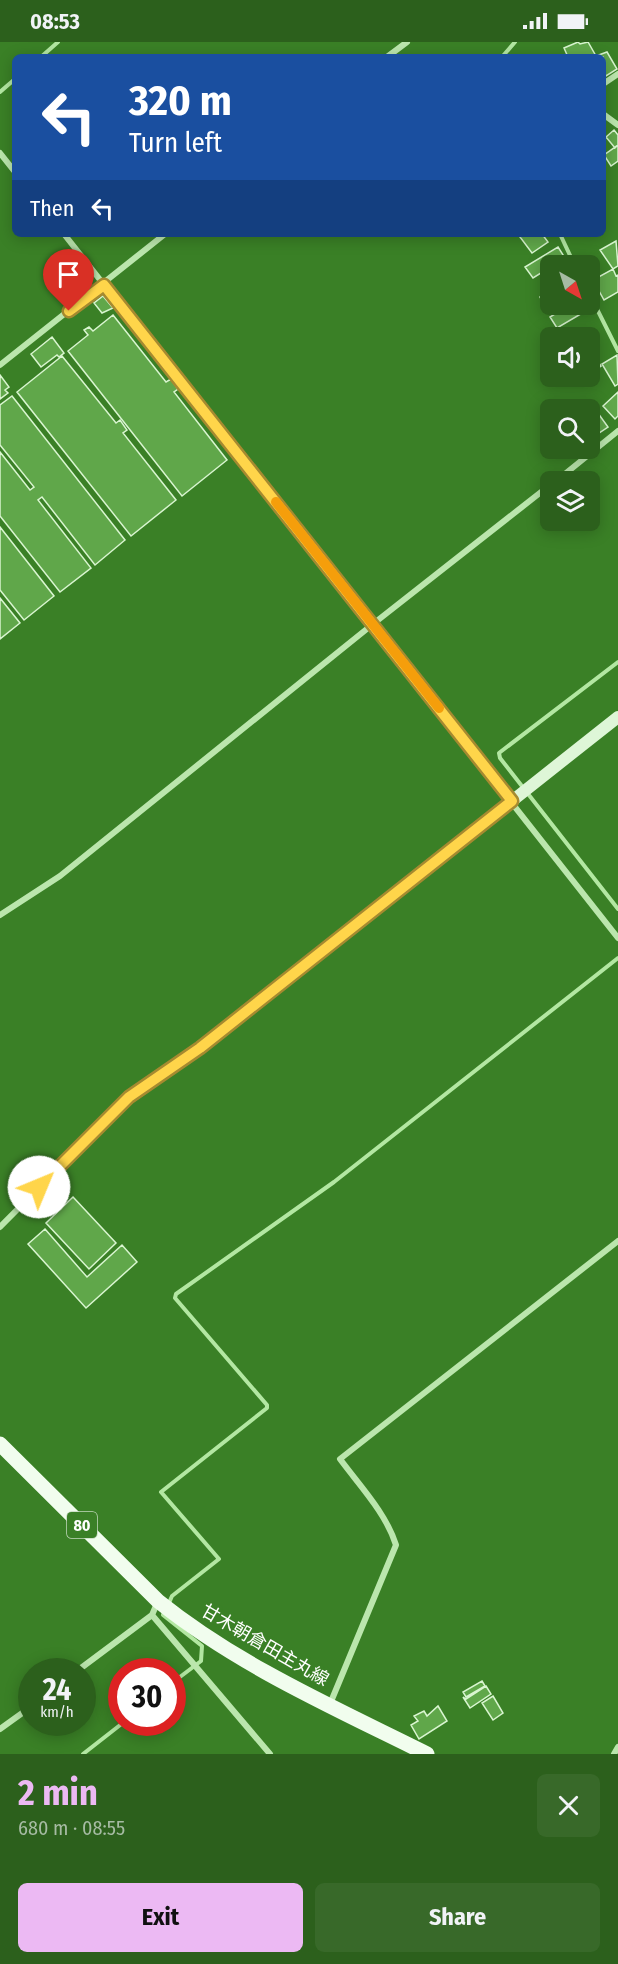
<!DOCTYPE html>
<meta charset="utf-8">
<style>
body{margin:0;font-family:"Fira Sans Condensed","Noto Sans JP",sans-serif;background:#386929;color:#f1f3f6;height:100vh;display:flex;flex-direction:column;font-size:22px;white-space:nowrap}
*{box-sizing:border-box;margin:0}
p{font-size:20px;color:#a6bba3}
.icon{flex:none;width:33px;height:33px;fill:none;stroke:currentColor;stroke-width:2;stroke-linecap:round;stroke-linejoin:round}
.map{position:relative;height:1712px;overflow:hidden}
.panel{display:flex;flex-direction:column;background:#2c601c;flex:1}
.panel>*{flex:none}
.top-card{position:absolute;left:12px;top:12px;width:594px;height:183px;border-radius:9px;box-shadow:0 3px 15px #0003;background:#1a4fa0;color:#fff;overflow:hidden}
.needle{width:39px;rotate:141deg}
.buttons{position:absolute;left:540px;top:213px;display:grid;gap:12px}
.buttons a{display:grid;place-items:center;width:60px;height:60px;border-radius:9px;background:#2c601c;box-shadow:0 3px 15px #0003;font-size:30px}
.speed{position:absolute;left:18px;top:1616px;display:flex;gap:12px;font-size:30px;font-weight:700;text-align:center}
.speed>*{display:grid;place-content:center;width:78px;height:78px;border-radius:50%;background:#2c601c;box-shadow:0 3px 15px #0003;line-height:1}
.speed small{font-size:15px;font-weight:400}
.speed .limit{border:9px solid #d22;background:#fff;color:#111}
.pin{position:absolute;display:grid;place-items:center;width:51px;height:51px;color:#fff;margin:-62px -26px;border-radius:50% 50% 50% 0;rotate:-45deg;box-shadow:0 0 6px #0007}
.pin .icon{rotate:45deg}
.me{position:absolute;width:66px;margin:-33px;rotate:45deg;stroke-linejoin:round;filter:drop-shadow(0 0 4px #0008)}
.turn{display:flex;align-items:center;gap:21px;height:126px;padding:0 18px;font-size:27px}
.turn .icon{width:78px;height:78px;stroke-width:2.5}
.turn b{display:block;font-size:42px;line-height:51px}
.then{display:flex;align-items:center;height:57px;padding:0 18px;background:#0003;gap:12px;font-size:22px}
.round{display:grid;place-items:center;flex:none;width:63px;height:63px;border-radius:9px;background:#386929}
.head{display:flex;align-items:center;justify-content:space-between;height:102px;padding:0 18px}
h1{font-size:36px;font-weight:700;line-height:45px;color:#ecb9f3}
.button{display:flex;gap:12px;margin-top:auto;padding:12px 18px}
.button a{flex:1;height:69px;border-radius:9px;background:#ecb9f3;color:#111;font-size:24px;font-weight:700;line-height:69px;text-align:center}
.button a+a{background:#386929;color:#f1f3f6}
.status{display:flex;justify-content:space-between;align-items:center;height:42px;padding:0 30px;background:#2c601c;direction:ltr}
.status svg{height:16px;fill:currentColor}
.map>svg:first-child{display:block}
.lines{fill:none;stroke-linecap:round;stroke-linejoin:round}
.stream{stroke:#b3e7a2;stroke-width:4}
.building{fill:#60a74a;stroke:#d9f5d0;stroke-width:1.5}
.street{stroke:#bbe6ad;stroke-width:6}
.secondary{stroke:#def6d7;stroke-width:12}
.primary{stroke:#f1fdee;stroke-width:15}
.route-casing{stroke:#a68a30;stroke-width:15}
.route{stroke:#ffd54a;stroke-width:10}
.slow{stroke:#f59e0b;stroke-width:10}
.labels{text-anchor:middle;stroke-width:6;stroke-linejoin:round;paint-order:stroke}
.shield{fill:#3a8026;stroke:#c4d9be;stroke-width:1.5}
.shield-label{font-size:16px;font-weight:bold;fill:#fff}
.street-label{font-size:18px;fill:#fff;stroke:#3a8026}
</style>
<div class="status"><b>08:53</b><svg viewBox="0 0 49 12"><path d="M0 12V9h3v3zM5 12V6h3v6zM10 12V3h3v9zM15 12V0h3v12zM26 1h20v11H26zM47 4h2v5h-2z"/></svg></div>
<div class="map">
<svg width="618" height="1712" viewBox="0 0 618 1712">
<rect width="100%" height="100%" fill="#3a8026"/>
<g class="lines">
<path class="stream" d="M41 15 58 0
M502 15 515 0
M0 50 15 37
M560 192 575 224
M590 253 618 309
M618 620 499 711 500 716 618 867
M169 1561 172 1554 219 1517 161 1450 267 1366V1363L175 1256 176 1252 334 1140 618 916
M164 1570 163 1573 202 1604 201 1619 172 1641
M83 1712 124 1680"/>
</g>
<path class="building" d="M578 0 580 2 588 0 596 14 568 15 564 6Z
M607 10 617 27 606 34 603 28V15L596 14Z
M614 88 618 93V103L615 106 606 95Z
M618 103V119L611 124 604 113Z
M525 192H542L548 200 532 211 520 195Z
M616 199 618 224 613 227 600 208Z
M558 205 565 216 533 236 525 225Z
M613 227 616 234 618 233V250L604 258 593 238Z
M550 249V261L545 264 540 255Z
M103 254 113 266 102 271 94 261Z
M571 262H588L591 266 557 286 550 275Z
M113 273 166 340 171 337 178 347 174 350 227 418 182 454 68 309 88 293 84 288 89 285 93 289Z
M52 295 64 311 59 315 57 313 41 325 31 312Z
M590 308 601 324 590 332Z
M617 313 618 342 615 344 602 322Z
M62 314 116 381 120 378 127 388 123 391 176 458 131 494 17 350Z
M0 333 9 345 5 348 8 351 0 357Z
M618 350V374L615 377 603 364Z
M12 354 125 498 95 523 42 455 38 458 91 526 60 550 0 474V410L30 448 34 445 0 403V363Z
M595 367 608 385 590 397V371Z
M0 485 54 554 24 578 0 548Z
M0 556 20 581 0 597Z
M58 1144 67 1156 45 1174 35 1163Z
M73 1155 116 1201 89 1227 46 1181Z
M45 1187 87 1235 122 1203 137 1220 86 1266 28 1202Z
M482 1639 485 1644 466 1655 463 1650Z
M486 1644 491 1652 470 1666 463 1655 466 1657Z
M493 1654 503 1671 493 1678 482 1661Z
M438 1664 447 1679 419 1697 411 1683 418 1679 414 1674 424 1669 427 1674Z"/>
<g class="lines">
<path class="street" d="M387 15 407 0
M603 42 618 32
M603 72 618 83
M0 111 15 130
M64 192 618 896
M0 323 165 192
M555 440 618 389
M0 873 60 834 373 582 550 443
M0 1185 129 1055 211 997
M152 1573 270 1712
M77 1629 152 1573 158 1559
M330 1662 396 1503C386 1471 360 1444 340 1417L618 1199
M0 1687 32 1664
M614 1712 618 1705"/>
<path class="secondary" d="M211 997 618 675"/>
<path class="primary" d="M0 1402 158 1559C239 1624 335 1666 427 1712"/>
</g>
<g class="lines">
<g class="route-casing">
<path id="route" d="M39 1145 129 1055 200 1006 512 759 104 243 69 269"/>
</g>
<use href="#route" class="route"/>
<path class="slow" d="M276 460 439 666"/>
</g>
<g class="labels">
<rect class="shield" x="67" y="1470" width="30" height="26" rx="4.5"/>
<g class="shield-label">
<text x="82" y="1489">80</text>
</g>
<g class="street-label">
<text transform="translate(265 1603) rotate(30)" y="6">甘木朝倉田主丸線</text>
</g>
</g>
</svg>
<div class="buttons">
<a><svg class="needle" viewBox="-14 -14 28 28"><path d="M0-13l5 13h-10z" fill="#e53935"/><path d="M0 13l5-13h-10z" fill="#a6bba3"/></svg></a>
<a><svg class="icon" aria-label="sound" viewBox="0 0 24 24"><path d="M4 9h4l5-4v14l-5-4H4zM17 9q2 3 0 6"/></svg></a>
<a><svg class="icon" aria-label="search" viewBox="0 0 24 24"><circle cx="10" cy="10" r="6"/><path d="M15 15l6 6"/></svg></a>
<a><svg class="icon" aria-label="layers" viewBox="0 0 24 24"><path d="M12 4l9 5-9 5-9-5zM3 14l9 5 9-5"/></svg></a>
</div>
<div class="speed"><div>24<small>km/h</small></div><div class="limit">30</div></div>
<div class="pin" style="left:69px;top:269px;background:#d93025"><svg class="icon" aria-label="arrive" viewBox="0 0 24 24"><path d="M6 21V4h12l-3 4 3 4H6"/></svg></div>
<svg class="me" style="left:39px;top:1145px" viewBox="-20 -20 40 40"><circle r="19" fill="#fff"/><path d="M0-13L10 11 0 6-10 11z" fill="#ffd54a"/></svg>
<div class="top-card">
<div class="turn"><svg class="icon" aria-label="left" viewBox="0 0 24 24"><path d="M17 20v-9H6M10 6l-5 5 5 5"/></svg><div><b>320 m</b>Turn left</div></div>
<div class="then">Then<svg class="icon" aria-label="left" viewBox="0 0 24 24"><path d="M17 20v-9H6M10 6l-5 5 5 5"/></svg></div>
</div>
</div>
<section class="panel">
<div class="head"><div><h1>2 min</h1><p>680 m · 08:55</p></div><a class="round"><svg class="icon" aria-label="close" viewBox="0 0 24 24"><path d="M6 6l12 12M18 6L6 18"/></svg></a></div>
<div class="button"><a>Exit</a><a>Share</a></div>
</section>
